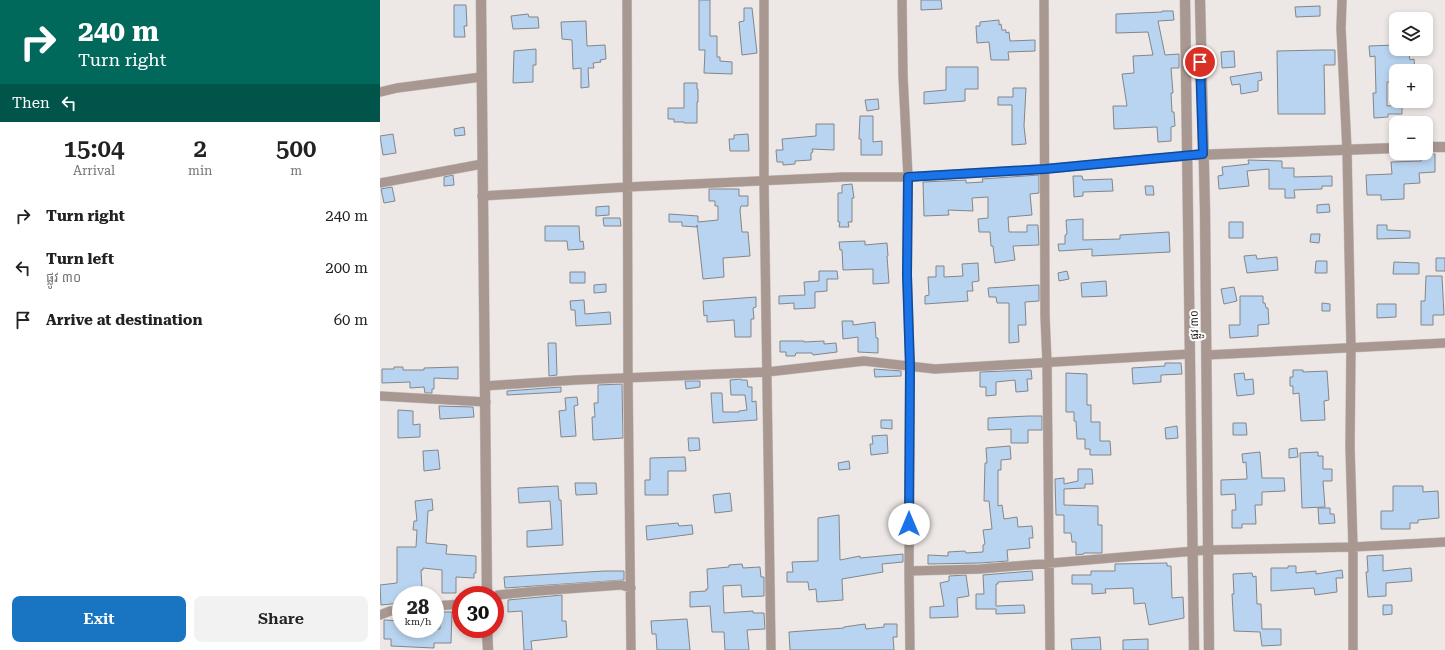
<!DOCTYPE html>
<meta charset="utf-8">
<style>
body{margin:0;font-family:"Roboto Serif","Noto Sans Khmer",serif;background:#f2f2f2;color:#222;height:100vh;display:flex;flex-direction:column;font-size:15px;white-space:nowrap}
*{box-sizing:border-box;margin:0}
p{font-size:13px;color:#767676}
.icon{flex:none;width:22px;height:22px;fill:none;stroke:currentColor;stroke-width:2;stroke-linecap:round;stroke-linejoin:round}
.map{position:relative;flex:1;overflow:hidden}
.panel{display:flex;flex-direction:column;background:#fff;width:380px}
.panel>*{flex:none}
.guide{background:#00695c;color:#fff;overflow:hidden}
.tools{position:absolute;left:1009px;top:12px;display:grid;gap:8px}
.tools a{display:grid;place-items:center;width:44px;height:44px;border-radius:8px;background:#fff;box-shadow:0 2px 6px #0003;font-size:20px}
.speed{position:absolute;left:12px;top:586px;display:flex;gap:8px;font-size:20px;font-weight:700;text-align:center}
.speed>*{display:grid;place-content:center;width:52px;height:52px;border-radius:50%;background:#fff;box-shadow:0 2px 6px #0003;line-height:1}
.speed small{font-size:10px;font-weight:400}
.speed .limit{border:6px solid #d22;background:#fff;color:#111}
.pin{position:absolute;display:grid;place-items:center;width:34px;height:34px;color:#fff;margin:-17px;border:2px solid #fff;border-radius:50%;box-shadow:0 1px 4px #0007}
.me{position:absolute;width:44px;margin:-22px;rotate:0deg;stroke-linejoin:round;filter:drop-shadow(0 0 3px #0008)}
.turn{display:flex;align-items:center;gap:14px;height:84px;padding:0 12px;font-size:18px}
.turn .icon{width:52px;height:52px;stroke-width:2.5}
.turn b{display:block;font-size:28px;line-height:34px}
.then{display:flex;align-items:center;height:38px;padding:0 12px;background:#0003;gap:8px;font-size:15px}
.eta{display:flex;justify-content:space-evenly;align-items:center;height:68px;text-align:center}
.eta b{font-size:24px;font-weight:600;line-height:28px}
.button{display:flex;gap:8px;margin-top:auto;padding:8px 12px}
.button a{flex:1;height:46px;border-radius:8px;background:#1975c2;color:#fff;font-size:16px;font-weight:600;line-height:46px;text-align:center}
.button a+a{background:#f2f2f2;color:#222}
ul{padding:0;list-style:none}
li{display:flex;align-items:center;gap:12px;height:52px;padding:0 12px}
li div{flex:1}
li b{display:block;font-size:15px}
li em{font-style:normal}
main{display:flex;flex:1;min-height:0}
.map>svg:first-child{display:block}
.building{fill:#b9d4f0;stroke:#83868a}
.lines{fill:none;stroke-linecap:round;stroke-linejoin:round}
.minor-casing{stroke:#c8c3c1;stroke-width:10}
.tertiary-casing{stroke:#c8c3c1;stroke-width:11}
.minor{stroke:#a99892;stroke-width:9}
.tertiary{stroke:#a99892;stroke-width:10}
.route-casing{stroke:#114b97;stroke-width:10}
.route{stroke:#1a73e8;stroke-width:7}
.labels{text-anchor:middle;stroke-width:4;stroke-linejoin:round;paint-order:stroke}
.street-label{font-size:11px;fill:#211f1e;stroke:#fff}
</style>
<main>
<section class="panel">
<div class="guide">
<div class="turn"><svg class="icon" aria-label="right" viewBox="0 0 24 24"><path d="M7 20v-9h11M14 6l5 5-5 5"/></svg><div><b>240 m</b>Turn right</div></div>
<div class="then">Then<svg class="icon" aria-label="left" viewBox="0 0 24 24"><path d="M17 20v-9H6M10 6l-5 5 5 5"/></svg></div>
</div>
<div class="eta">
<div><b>15:04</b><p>Arrival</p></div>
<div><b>2</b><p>min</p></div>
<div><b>500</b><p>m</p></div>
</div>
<ul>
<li><svg class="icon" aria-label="right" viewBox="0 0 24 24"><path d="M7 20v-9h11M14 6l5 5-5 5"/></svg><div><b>Turn right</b></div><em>240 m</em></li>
<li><svg class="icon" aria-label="left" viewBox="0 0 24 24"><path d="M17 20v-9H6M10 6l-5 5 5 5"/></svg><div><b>Turn left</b><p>ផ្លូវ ៣០</p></div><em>200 m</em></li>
<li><svg class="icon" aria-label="arrive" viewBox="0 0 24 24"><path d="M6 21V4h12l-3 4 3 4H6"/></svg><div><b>Arrive at destination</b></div><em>60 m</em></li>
</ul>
<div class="button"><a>Exit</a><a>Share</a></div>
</section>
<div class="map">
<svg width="1065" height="650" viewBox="0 0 1065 650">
<rect width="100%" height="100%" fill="#ede7e5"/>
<path class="building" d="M319 0H330V36H337V57H340V61L352 62V74L324 73 325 50H319Z
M541 0H561L562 9 541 10Z
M74 5H86L87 26H84L85 37H74Z
M940 6V16L916 17 915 7Z
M364 8H372L377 53 362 55 359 22 364 21Z
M782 11H793L794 20 778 21 785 55 799 54V68H791L793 93H791L792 112H794L795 126 791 127V141L778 142 777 127 734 129 733 106H747L742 74 754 73 753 56 773 55 768 32 736 33V14L782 12Z
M148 14 149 17H158L159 28 133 29 131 16Z
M619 20V25L621 24 622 30H626V33L629 32 630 41 655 40V51L628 52 629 60H611L609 42 597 43 596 26H600V22Z
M206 21 207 46 225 45 226 59 220 60 221 62 213 63 214 68H208L209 87 201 88V68L193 69 192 40 182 39 181 22Z
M1016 45V49H1028L1030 60 1034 59 1035 71H1016V82H1007V106L1022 105V114H1008V117L994 118 993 93H996L995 56 990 57 989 46Z
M156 49V65H153V82L133 83 134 51Z
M942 50H955V65H944L945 114H898L897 51Z
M854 51 855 67 842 68 841 52Z
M566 67H598V89H585V101L544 104V92L566 90Z
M881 72 882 80 878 81V91L861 94 860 84 852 85 850 77Z
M304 83H317V89H318V102H317V123H304V122H294V119H288V108H304Z
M633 88H646L644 126 646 144 632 145V105H618V97H633Z
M498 99 499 109 487 111 485 100Z
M480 116H493V142L502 141V155H481V139H479Z
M436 124H454V150L432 149 433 152 431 153V160L415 161V164L403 165V162H397L396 150H403L402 139 436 136Z
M84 127 85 135 75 136 74 129Z
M13 134 16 153 3 155 0 136Z
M368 134 369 151H350L349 139H354V135Z
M1041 154H1055V172L1039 173 1040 183 1024 184V199L1001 200V195H987L986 175 1012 174 1011 162 1041 161Z
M868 160 902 161V168H914V177L952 176V186H942V189L914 190 915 198H905V189H889V169L867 171 869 186 839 189 838 176 843 175 842 167 869 164Z
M73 175 74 185 64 186V177Z
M659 175V193L650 194 652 215 628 217 629 232H647V225H658L659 245 633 246 635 260 615 263 613 246H611L610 232H599L598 219 608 218V197L592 198 593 211 568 210 569 215 544 216 543 182 586 180V183L603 182 602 179Z
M693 176H702L703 180 732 179 733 191 703 192V196L694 197Z
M472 184 474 198H472V222H468L469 227H459L460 222H458V193H462V185Z
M765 186H773L774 195H766Z
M12 187 15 201 4 203 1 189Z
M329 189H359V196H368V206H361L360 210 362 232H368L370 256 343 258 344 277 323 279 317 225V227L302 226V222H289V214L318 216V222L338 220V206H335V201H329Z
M949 204 950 212 937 213V205Z
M229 206V215L216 216V207Z
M223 218H240L241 226H224Z
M703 219V240L740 239V235L789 232 790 252 712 256V249L679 251 678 244H685V235L687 234 686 220Z
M849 222H863V238H849Z
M997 225H1007V230L1030 231V238L997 239Z
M165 226H199L200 242 203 241 204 249 188 250 187 241H165Z
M931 234H940L939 243 930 242Z
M485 241V245L507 243 508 256H507L509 283 493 284V269L463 270 462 250H460L459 242Z
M876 255 877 259 897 257 898 270 867 273 864 256Z
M1056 258H1065V271H1056Z
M936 261H947V273H935Z
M1014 262 1039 263V274H1013Z
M598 263 599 281 592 282 593 291H587L588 301 545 304V296L549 295 548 277H556V266H564V277L583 276 582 264Z
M439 271H457L458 279H447V291L435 292V308L414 309V303L399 304V296L425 295 424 282 439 281Z
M687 271 689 279 679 281 678 273Z
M190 272H205V283H190Z
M1046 276H1062L1064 315H1053V325H1041V301H1045Z
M726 281 727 296 702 297 701 283Z
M226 284V292L214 293V285Z
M659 285V301L645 302 646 325H638L639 342 629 343V303H617L616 297H609L608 288Z
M854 287 857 301 844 304 841 289Z
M860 296H883V303H885L886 308H888L889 324 878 325V336L850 338 849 325H860Z
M376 297V307L373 308 374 319H371V337H355L354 320 327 322V315L324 316 323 301Z
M204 300 205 314 230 312 231 324 196 326 195 310H191L190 301Z
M942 303 950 304V311H942Z
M997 304H1016V317L997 318Z
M462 321H473V325L495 322 496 338H498V353L478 352V337L463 339Z
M400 341H424V342L444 341V344L456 343 457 352 433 355 432 353H416L415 356H406V352H400Z
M168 343H176L177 375 169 376Z
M785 363H801L802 374 781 375V382L753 384 752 368 785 366Z
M14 367H23V370H44V368L78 367V379L54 378V389H52V393H45L44 387 30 388V382L2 383V369H14Z
M494 369 521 371V376L495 377Z
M651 370 652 379H647L648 391 636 392 635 380 616 382V395L606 396V387H600V372Z
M913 370H923V372L947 371 949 400 944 401 945 420 921 421 919 393 913 394V386H910V377H913Z
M686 373 707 374V405H711V422H720V441H730L731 455H710V449H705V439H697L696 421H694V412H686Z
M864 373 865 380 873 379 874 394 857 396 854 374Z
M361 379V380H367L368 387H372V402L376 401 377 420 333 423 331 393H342L343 412H359V411L367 410 365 395H351L350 380Z
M305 381H320V387L306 389Z
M242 384 243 438 213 440 212 417H215L214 403H218V385Z
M181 387V392L127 395V391Z
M197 397 198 405 194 406 196 436 181 437 179 411 186 410 185 398Z
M59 406 93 407 94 417 60 419Z
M18 410 33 411V425L40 424V437L18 438Z
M649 416H662V430H648V443H631V429L608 430V418Z
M501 420H512V429L501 428Z
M853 423H866L867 435H853Z
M797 426 798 438 786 439 785 428Z
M507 435 508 453 491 455 490 444H493L492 436Z
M308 438H319L320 450 309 451Z
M630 446 631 459 621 460V470H618V506L622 505 624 519 637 517 638 527 652 526 653 538H649L650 548 627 550 628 561 600 563 548 564V555L568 556V552L585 551 586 553 603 552V545L605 544 603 530 612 529 609 501H604L605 463H607L606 448Z
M917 448 918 457 909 458V449Z
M58 450 60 469 44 471 43 451Z
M880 452 882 478H904L905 491 882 492V505H875L876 524H862V528H852V510H856L855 494 841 495V480L867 479 866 462 863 463 862 454Z
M938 452V456H943V469H952V481H943L945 507 922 508 920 453Z
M305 457 306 471H288V495H265V480H270V458Z
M469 461 470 469 459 470 458 463Z
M698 469H712L713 484H705V488L684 489V505L718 506V525H722V553H704V554L696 555V542H692L691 533H684V515H676L675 479 684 478V484L698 481Z
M195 483H216L217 494 196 495Z
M178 486 179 500H181L183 545 147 547V531L172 529 170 501 139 503 138 488Z
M1013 486H1043V492L1058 491 1059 518 1038 520V523H1030V529H1001V511H1013Z
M350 493 352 511 335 513 333 495Z
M52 499 53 510 48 511 46 543 67 545 66 554 96 556V573H94V578L76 577V593H62V570L43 568V570H41L42 588 31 589V595H21V603L1 605 0 585 17 583V547H36L37 530H33L34 521H37L35 501Z
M938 508H950V514H954L955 523 939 524Z
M459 515 460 560 480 556V558L523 554V562L502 564 503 572 462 579 463 600 437 602 436 589 429 590 428 582H407V572H413L412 562 438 561V518Z
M298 523 299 526 312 525 313 534 267 540 266 526Z
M1003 555V571L1031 568 1032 581 1006 583V596L988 597 986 572H988L987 556Z
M787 563V566H791L792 598 803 597 804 618 769 625 765 603 754 604 753 588 725 589 726 593 712 594V584H692V575H711V571H735V564Z
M362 564 363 568 380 567 381 577H384V596L362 597 361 585 343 586 344 613 373 611V613H384L385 629 367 630 369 650H345L344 632H332L330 606 310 607V592L326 591V589H328L327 569 349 567V565Z
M908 566H916V573L936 571V574L962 570 963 578H956L957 592 935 595 934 588 891 591V568H908Z
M224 571H244V580L125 588 124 577Z
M652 571 653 580 618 582V584H616V606L644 605 645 613 616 614V609H596V594H604L603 575Z
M872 573 873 577 876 576 877 604H881L882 629H901V645L882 646 880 632 854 631 852 594H854L853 574Z
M586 575 589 596 577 598 578 617 550 618V607L564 606 560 583 569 581V576Z
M182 595V621H186L187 637 151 641 152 650H144L142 611 128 612V600Z
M1003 605H1012V614L1003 615Z
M60 612H72L71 643H54V648L11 646V639H4V620L21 621V629H60Z
M307 619 310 650H277L276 634H272L271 621Z
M485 624 486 629 504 627V624H517V637H513L514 650H410L409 632 464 628V627Z
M720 637 721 650H692L691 639Z
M768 639V650H743V640Z"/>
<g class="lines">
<g class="minor-casing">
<path id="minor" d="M247 0 248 378 251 650
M384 0V181L391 650
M522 0 523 76 528 177 527 275 530 367 529 571 530 650
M664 0 665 316 667 363 670 650
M962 0 961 28 967 150 971 347 970 447 973 547V650
M0 92 17 88 101 77
M0 183 102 164
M102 196 247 187 463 177H528L665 169 778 158 808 156
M827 355 1065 343
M105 386 196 380 387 372 484 361 555 369 810 354
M0 396 106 402
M529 571 600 569 827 550 973 547 1065 542
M115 597 118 595 158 591 241 585 251 588
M55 606 81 604
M0 615 10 611 21 610"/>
</g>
<g class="tertiary-casing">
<path id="tertiary" d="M101 0 107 595
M805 0 814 650
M820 0 825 210 829 650
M1046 147H1065
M816 155 1016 148
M107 629 108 650"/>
</g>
<use href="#minor" class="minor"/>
<use href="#tertiary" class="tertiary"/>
</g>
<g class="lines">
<g class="route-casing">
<path id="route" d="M529 524 530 367 527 275 528 177 665 169 823 154 820 62"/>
</g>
<use href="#route" class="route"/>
</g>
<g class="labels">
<g class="street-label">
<text transform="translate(814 325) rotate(-91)" y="4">ផ្លូវ ៣០</text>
</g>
</g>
</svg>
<div class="tools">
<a><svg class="icon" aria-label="layers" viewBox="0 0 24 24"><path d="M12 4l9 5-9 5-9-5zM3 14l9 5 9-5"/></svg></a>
<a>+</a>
<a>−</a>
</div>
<div class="speed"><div>28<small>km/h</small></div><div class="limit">30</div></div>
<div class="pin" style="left:820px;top:62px;background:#d93025"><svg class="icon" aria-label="arrive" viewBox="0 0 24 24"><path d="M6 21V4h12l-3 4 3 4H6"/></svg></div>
<svg class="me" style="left:529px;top:524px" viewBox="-20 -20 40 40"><circle r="19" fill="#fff"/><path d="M0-13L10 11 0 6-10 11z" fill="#1a73e8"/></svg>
</div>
</main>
